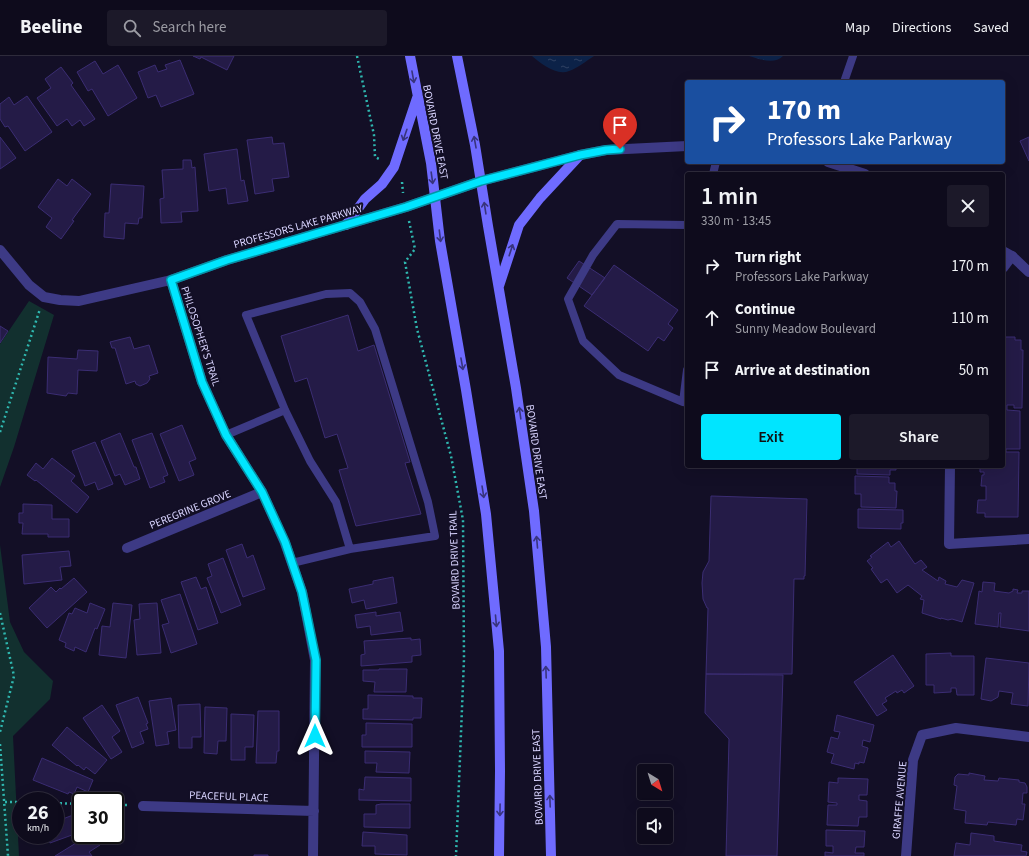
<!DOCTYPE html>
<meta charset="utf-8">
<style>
body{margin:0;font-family:"Source Sans 3",sans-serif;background:#1c1929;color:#f1f3f6;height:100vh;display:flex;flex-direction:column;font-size:15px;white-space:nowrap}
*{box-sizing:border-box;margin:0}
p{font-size:13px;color:#9b9ba3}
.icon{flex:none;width:22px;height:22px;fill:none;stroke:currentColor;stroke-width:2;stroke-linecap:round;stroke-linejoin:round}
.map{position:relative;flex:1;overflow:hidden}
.side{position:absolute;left:685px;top:116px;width:320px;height:296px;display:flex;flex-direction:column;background:#0e0b1c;border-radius:4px;box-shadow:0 4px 16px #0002,0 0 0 1px #2e2b3b}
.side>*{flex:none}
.banner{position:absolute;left:685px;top:24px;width:320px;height:84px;border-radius:4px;box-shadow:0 4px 16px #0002,0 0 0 1px #2e2b3b;background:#1a4fa0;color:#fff;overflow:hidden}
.needle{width:26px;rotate:142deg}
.fabs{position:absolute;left:637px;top:708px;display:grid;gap:8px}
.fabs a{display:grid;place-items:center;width:36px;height:36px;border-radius:4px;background:#0e0b1c;box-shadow:0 4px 16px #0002,0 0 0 1px #2e2b3b;font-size:20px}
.speed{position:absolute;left:12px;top:736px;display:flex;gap:8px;font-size:20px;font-weight:700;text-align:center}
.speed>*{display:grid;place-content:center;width:52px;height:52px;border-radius:50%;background:#0e0b1c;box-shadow:0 4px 16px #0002,0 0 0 1px #2e2b3b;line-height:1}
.speed small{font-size:10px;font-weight:400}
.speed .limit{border:2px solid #111;border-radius:6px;background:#fff;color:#111}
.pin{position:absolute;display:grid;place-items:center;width:34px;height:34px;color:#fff;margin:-41px -17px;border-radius:50% 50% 50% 0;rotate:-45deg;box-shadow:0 0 4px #0007}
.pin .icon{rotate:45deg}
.me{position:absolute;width:44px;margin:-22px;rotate:0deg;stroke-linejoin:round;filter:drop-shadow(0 0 3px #0008)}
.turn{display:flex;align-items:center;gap:14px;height:84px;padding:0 16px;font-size:18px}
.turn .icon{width:52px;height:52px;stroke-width:2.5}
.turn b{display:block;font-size:28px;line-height:34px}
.round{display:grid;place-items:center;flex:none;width:42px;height:42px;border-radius:4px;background:#1c1929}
.summary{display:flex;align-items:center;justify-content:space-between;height:68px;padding:0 16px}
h1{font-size:24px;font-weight:600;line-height:30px}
.cta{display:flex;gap:8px;margin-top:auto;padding:8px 16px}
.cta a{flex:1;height:46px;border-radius:4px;background:#00e5ff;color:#111;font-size:16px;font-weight:600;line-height:46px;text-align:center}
.cta a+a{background:#1c1929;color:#f1f3f6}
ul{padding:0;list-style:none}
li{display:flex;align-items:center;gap:12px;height:52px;padding:0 16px}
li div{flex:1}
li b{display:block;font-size:15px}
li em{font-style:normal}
header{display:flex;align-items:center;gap:24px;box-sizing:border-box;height:56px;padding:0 20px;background:#0e0b1c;border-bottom:1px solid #2e2b3b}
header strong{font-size:19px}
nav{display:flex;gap:22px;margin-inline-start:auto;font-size:14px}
.search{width:280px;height:36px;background:#1c1929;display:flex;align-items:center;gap:10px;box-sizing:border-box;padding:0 14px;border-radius:4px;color:#9b9ba3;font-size:15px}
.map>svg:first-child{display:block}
.park{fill:#12302f}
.water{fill:url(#water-ripples)}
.building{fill:#241b47;stroke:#3b2d73}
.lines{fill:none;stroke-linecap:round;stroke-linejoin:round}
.path{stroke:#2fb8b0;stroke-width:2.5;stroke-dasharray:2 3;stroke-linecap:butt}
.service{stroke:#3d3a85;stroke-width:8}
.minor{stroke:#3d3a85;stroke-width:10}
.tertiary{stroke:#3d3a85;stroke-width:10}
.secondary{stroke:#6f6bff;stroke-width:10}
.oneway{stroke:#38347d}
.route-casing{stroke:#0095a6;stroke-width:10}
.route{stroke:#00e5ff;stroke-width:7}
.labels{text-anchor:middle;stroke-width:4;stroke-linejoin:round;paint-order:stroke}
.street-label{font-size:11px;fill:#d9d4ff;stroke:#130f26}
</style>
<header>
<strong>Beeline</strong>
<div class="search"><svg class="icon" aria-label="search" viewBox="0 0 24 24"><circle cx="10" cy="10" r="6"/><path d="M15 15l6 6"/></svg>Search here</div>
<nav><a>Map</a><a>Directions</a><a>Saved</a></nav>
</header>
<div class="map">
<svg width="1029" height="800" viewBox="0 0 1029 800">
<defs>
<pattern id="water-ripples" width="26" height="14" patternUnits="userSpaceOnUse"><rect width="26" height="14" fill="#0c2248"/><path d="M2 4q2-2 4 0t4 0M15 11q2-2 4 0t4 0" fill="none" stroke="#2f4163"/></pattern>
</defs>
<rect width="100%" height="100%" fill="#130f26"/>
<path class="park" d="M29 245 54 259 14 391 0 431V288Z
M0 489 10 566 24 596 53 625 50 643 13 680 19 800H0Z"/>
<path class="water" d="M532 0H594C586 5 578 12 569 15 557 20 541 8 532 0Z
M749 0H783C774 9 760 3 749 0Z"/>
<path class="building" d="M193 0H234L227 14 201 1 200 3Z
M180 4 194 38 161 51 156 39 148 42 138 16 155 9 158 16 167 13 165 9Z
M95 5 103 18 118 9 137 42 108 60 92 33 88 35 77 16Z
M61 11 73 27 71 29 95 63 84 70 80 64 72 70 67 63 57 70 37 42 51 32 45 23Z
M27 40 52 76 25 95 8 70 5 71 0 63V48L9 41 14 49Z
M0 81 16 102 0 113Z
M272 81 273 88 284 87 289 121 272 123 274 135 255 138 247 84Z
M1029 81V105L1020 85Z
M237 93 241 125 244 124 248 145 228 148 226 132 209 135 204 98Z
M183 104H191L192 112 195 111 198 155 181 156 182 166 161 167 160 143 164 142 162 114 183 113Z
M58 123 67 130 72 123 91 138 72 164 74 165 61 183 46 171 52 162 38 151Z
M111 128 144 130 142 162H139L138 168 125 167 124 183 104 181 105 157H109Z
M579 205 605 222 592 239 567 222Z
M614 209 678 254 668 268 673 272 664 285 658 281 648 295 584 250Z
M348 259 358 295 374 289 410 406 405 407 421 458 356 470 339 414 348 412 337 378 325 382 307 322 295 326 281 280Z
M0 270 8 275 0 287Z
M130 281 134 293 149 289 158 317 149 320 150 323 147 327 140 330 136 328 135 325 126 328 115 292H112L110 286Z
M1004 281H1015V284H1021V294H1023L1022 352H1014V349H1007V354L1020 355V393H1006V396H1019L1018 461H985V457H977L978 444H986V430H981L982 419H984V416H980V410H1003Z
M78 294 98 295 97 315 78 314 77 338 68 337 66 340 47 337 48 301 77 303Z
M182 369 196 403 189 406 194 419 179 425 160 378Z
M120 377 134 411H136L140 423 125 429 120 418 115 420 101 385Z
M152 377 168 419 163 421 165 426 150 432 132 384Z
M95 386 113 428 98 434 95 426 85 430 72 395Z
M52 402 75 420 71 425 89 441 77 457 36 424 35 425 27 419 36 407 43 413Z
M857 410H896V414H890V419L857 418Z
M855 420 889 421V427H895V435H897L896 452 861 451V438H855Z
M711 440 807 443 805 520H804V523H794L792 618H706L708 552H707L703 543 702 527 703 516 709 505Z
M23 448 52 449V463H69V481H48V478H22L23 467H19V457H23Z
M858 453 903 454V467H901V473L858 472Z
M899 485 915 508 921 504 927 511 922 514 938 525 939 521 946 525 945 528 957 531 962 524 974 527 962 566 952 563 948 564 941 562V563L922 557 924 544 920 543 922 540 908 529 897 537 887 523 881 527 871 513 873 512 867 505 872 501 870 500 888 486 891 491Z
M242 488 247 502 253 499 265 533 243 541 226 494Z
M69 495 71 510 60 511 62 524 24 528 22 499Z
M223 502 241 549 221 557 207 522 212 520 208 508Z
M196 521 201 533 206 531 218 567 198 574 181 526Z
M393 521 397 547 366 553 364 544 352 547 349 533 373 528V525Z
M74 522 87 536 47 572 29 552 51 531 56 536 60 532 61 533Z
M983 526 995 527 994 535 1009 537 1013 535V533L1018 534 1017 537H1022V535H1029V575L1000 571 1001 557H999L998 571 975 568 979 535 982 536Z
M180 538 197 588 171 597 162 569 169 567 161 544Z
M90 547 105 553 97 573 95 572 86 596 75 591 74 595 65 591 66 587 59 584 69 557 72 558 75 552 87 557Z
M113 547 132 549 126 602 99 599 102 570 110 571Z
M157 547 161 597 137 599 134 564 140 563 139 548Z
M376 556V560L400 556 403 575 371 579 370 570 357 572 355 559Z
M411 582V584L420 583 421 599 412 600V606L361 610V599L365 598 364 585Z
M951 597V600H974V639H957L956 632H951V636L934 637V629H926V598Z
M893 599 914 630 904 637 902 634 897 637 896 635 885 642 887 645 882 648 887 654 877 660 854 626Z
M986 602 1029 607 1028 650 1011 648 1013 637 999 635 998 641 991 645 981 643Z
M379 613H407L406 636H374L375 626 363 625V614H379Z
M706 618 783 619 777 800H726L729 683 705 657Z
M368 639 413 640V642H422L421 662H413V664L363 663V653H368Z
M138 641 148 667 146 668 148 673 140 676 144 687 132 692 116 649Z
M171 642 176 674 167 676 169 688 156 690 149 645Z
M200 648 201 681H192V692H179L178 649Z
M102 649 120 675 112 681 122 696 111 703 83 662Z
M205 651 227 652 226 685H218L217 698 204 697Z
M258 655H279V695H277L276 707H256Z
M231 658 254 659 253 691H245V704H231Z
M837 659 874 669 870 686 863 684 862 690 868 692 864 707 859 706V708L855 707 854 713 831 707 834 698 827 696 831 681 838 683 840 676 834 675Z
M366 667 412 668V691H362V679H366Z
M67 671 107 704 95 718 86 711 84 714 78 709 77 710 52 689Z
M365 695 410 696 409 717 376 716 377 707H365Z
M42 702 93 724 88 736 77 731 74 738 69 736 68 738 33 724Z
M969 717 985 720 984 724 998 725 999 722 1019 724V726L1025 727 1027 731V737H1023L1022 748H1025L1023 764 1017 763 1016 769 988 766 987 769 965 767 966 755 954 753 957 730 954 729 955 721 958 718 969 719Z
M365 721 411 722V745L359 744V733L364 734Z
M838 722 868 723 867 739H859V744L867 745V761H859L858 770 827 769 828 749H837V747L828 746 829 726 838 727Z
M381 748H410V772L364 771V758H376V749Z
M73 759 76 766 81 765V778L73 781 72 779 50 787 47 779H55V766Z
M826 774 865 775 864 791H856L855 797H864V800H825V796L833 797V790H826Z
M363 776 407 779V799L375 798V790H362Z
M971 777 994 780V785L1022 789 1021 795 1027 796 1026 800H954L956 787 970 789Z
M89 779H93L100 789 89 796 92 800H55Z
M254 799H268V800H254Z"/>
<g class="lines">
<path class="path" d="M357 0 374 79 375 101 381 104
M402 126 403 137
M409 165 415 193 405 206 417 273 451 400 463 464 464 603 456 800
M0 376 40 253
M0 557 14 620 0 676
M0 688 8 800
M5 746H21
M55 747 81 748
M115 749H130"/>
<path class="service" d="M844 26 853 0
M713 118 716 106
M687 169 617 168 593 199 568 243 583 285 619 319 683 346 687 314
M350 237 360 246 375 273 428 446 435 480 350 493 336 446 310 405 285 354 246 259 326 238Z
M226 379 285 354
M292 507 350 493"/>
<path class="minor" d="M0 194 29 229 44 241 60 244 79 245 171 224 227 204 406 151 481 125
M1003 212 1012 200
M171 224 202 326 226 379 262 436 285 487 302 536 315 604 313 800
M950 410 949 488 1029 483
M127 492 262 436
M143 750 314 755
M906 800 913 704 922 679 956 672 1029 681"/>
<path class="tertiary" d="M828 106 865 118
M481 125 580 99 606 94 687 90
M1003 195 1012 200 1029 216"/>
<path class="secondary" d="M410 0 431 107 440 185 466 334 486 458 499 595 500 715 499 800
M457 0 475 89 488 170 516 332 534 455 546 591 551 800
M346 169 365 143 382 128 394 111 417 42
M499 230 519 169 540 142 580 99"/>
</g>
<defs><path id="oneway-shaft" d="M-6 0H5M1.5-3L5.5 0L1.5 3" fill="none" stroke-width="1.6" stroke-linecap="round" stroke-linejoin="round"/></defs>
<g class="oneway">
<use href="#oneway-shaft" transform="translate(413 21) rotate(80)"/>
<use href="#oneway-shaft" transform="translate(405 79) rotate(109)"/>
<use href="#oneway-shaft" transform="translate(475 86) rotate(-100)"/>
<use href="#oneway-shaft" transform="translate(432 122) rotate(82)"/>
<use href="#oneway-shaft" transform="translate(485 152) rotate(-99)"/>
<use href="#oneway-shaft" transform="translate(440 180) rotate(83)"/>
<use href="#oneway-shaft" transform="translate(511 194) rotate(-72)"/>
<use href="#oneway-shaft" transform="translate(462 308) rotate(80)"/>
<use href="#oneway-shaft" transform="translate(520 357) rotate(-98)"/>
<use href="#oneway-shaft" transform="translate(483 436) rotate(81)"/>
<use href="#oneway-shaft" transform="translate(537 486) rotate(-95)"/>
<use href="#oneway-shaft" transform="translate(496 565) rotate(85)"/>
<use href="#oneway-shaft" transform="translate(546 616) rotate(-92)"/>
<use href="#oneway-shaft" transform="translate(550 745) rotate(-92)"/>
<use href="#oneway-shaft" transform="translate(500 754) rotate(91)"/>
</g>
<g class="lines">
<g class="route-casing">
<path id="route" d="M315 680 316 604 302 536 285 486 262 436 226 379 202 326 171 224 227 204 406 151 481 125 580 99 606 94 620 93"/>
</g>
<use href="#route" class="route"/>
</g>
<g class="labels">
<g class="street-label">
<text transform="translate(436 76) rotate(79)" y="4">BOVAIRD DRIVE EAST</text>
<text transform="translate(298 170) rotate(-16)" y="4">PROFESSORS LAKE PARKWAY</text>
<text transform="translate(201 280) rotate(72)" y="4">PHILOSOPHER'S TRAIL</text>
<text transform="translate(537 396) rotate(82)" y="4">BOVAIRD DRIVE EAST</text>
<text transform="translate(190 453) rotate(-22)" y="4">PEREGRINE GROVE</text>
<text transform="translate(454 504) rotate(-92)" y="4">BOVAIRD DRIVE TRAIL</text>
<text transform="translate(537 721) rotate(-92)" y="4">BOVAIRD DRIVE EAST</text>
<text transform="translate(229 740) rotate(2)" y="4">PEACEFUL PLACE</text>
<text transform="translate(899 744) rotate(-85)" y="4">GIRAFFE AVENUE</text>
</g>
</g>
</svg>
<div class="fabs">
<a><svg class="needle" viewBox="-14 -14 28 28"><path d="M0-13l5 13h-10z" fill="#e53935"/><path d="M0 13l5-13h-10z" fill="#9b9ba3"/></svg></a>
<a><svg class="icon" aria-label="sound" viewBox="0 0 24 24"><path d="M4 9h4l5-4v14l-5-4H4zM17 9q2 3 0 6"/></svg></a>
</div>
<div class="speed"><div>26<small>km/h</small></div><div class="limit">30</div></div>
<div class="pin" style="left:620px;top:93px;background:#d93025"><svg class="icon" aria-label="arrive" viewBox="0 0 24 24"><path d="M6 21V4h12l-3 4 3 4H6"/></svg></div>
<svg class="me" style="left:315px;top:680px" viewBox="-20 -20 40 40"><path d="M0-17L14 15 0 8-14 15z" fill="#00e5ff" stroke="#fff" stroke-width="4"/></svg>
<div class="banner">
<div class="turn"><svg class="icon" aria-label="right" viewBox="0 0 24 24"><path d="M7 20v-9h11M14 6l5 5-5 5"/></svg><div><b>170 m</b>Professors Lake Parkway</div></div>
</div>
<section class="side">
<div class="summary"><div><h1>1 min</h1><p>330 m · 13:45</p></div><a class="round"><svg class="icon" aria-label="close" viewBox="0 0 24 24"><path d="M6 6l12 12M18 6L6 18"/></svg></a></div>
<ul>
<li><svg class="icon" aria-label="right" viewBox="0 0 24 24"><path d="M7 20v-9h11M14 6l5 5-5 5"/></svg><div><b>Turn right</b><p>Professors Lake Parkway</p></div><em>170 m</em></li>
<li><svg class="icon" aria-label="ahead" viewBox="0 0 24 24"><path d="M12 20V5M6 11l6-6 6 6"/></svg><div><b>Continue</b><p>Sunny Meadow Boulevard</p></div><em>110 m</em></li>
<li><svg class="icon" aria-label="arrive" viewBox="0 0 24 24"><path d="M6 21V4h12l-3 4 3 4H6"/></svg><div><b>Arrive at destination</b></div><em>50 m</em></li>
</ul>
<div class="cta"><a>Exit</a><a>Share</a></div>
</section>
</div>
